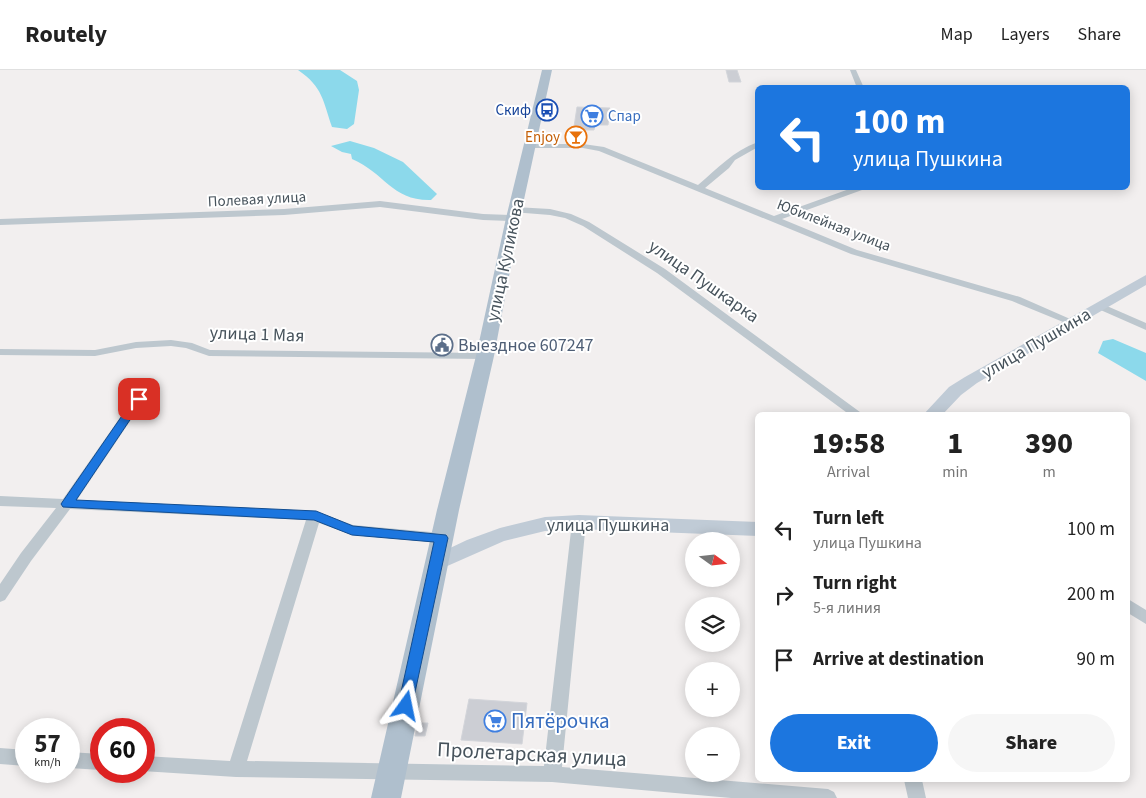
<!DOCTYPE html>
<meta charset="utf-8">
<style>
body{margin:0;font-family:"Source Sans 3",sans-serif;background:#f6f6f6;color:#222;height:100vh;display:flex;flex-direction:column;font-size:19px;white-space:nowrap}
*{box-sizing:border-box;margin:0}
p{font-size:16px;color:#767676}
.icon{flex:none;width:28px;height:28px;fill:none;stroke:currentColor;stroke-width:2;stroke-linecap:round;stroke-linejoin:round}
.map{position:relative;flex:1;overflow:hidden}
.panel{position:absolute;left:755px;top:342px;width:375px;height:370px;display:flex;flex-direction:column;background:#fff;border-radius:8px;box-shadow:0 2px 12px #0003}
.panel>*{flex:none}
.banner{position:absolute;left:755px;top:15px;width:375px;height:105px;border-radius:8px;box-shadow:0 2px 12px #0003;background:#1c76df;color:#fff;overflow:hidden}
.needle{width:32px;rotate:105deg}
.fabs{position:absolute;left:685px;top:462px;display:grid;gap:10px}
.fabs a{display:grid;place-items:center;width:55px;height:55px;border-radius:50%;background:#fff;box-shadow:0 2px 12px #0003;font-size:25px}
.speed{position:absolute;left:15px;top:648px;display:flex;gap:10px;font-size:25px;font-weight:700;text-align:center}
.speed>*{display:grid;place-content:center;width:65px;height:65px;border-radius:50%;background:#fff;box-shadow:0 2px 12px #0003;line-height:1}
.speed small{font-size:12px;font-weight:400}
.speed .limit{border:8px solid #d22;background:#fff;color:#111}
.pin{position:absolute;display:grid;place-items:center;width:42px;height:42px;color:#fff;margin:-21px;border-radius:10px;box-shadow:0 2px 8px #0006}
.me{position:absolute;width:55px;margin:-28px;rotate:12deg;stroke-linejoin:round;filter:drop-shadow(0 0 4px #0008)}
.turn{display:flex;align-items:center;gap:18px;height:105px;padding:0 15px;font-size:22px}
.turn .icon{width:65px;height:65px;stroke-width:2.5}
.turn b{display:block;font-size:35px;line-height:42px}
.eta{display:flex;justify-content:space-evenly;align-items:center;height:85px;text-align:center}
.eta b{font-size:30px;font-weight:800;line-height:35px}
.cta{display:flex;gap:10px;margin-top:auto;padding:10px 15px}
.cta a{flex:1;height:58px;border-radius:30px;background:#1c76df;color:#fff;font-size:20px;font-weight:800;line-height:58px;text-align:center}
.cta a+a{background:#f6f6f6;color:#222}
ul{padding:0;list-style:none}
li{display:flex;align-items:center;gap:15px;height:65px;padding:0 15px}
li div{flex:1}
li b{display:block;font-size:19px}
li em{font-style:normal}
header{display:flex;align-items:center;gap:30px;box-sizing:border-box;height:70px;padding:0 25px;background:#fff;border-bottom:1px solid #e0e0e0}
header strong{font-size:24px}
nav{display:flex;gap:28px;margin-inline-start:auto;font-size:18px}
.map>svg:first-child{display:block}
.water{fill:#8cd9eb}
.building{fill:#ccced4;stroke:#d3d5da}
.lines{fill:none;stroke-linecap:round;stroke-linejoin:round}
.street{fill:#bdc7ce;fill-rule:evenodd}
.secondary{fill:#c0cbd6;fill-rule:evenodd}
.primary{fill:#afbfcd;fill-rule:evenodd}
.route{fill:#1c76df;stroke:#124d91}
.labels{text-anchor:middle;stroke-width:4;stroke-linejoin:round;paint-order:stroke}
.far-transit-label{font-size:15px;fill:#164399;stroke:#fff;text-anchor:end}
.far-shop-label{font-size:15px;fill:#366cbe;stroke:#fff;text-anchor:start}
.far-food-label{font-size:15px;fill:#c56008;stroke:#fff;text-anchor:end}
.far-street-label{font-size:15px;fill:#47535c;stroke:#fff}
.street-label{font-size:18px;fill:#47535c;stroke:#fff}
.service-label{font-size:18px;fill:#4e5e75;stroke:#fff;text-anchor:start}
.near-shop-label{font-size:21px;fill:#366cbe;stroke:#fff;text-anchor:start}
.near-street-label{font-size:21px;fill:#47535c;stroke:#fff}
</style>
<header>
<strong>Routely</strong>
<nav><a>Map</a><a>Layers</a><a>Share</a></nav>
</header>
<div class="map">
<svg width="1146" height="728" viewBox="0 0 1146 728">
<rect width="100%" height="100%" fill="#f2efef"/>
<path class="water" d="M298 0H340L357 11 359 20 354 54 347 59 332 57C323 31 323 17 298 0Z
M350 71 374 78 403 92 437 124 431 130C392 131 385 103 352 89L351 84 342 82 331 76Z
M1113 269 1146 283V311L1098 283 1103 271Z"/>
<path class="building" d="M726 0H737L741 12H729Z
M577 37 610 38 608 55H595L594 60H584L581 71 572 70Z
M469 629 527 633 522 674 461 670Z
M418 653H428L425 666H415Z"/>
<g class="lines">
<path class="street" d="M850 0H856L864 18H857Z
M758 72V77L735 90 729 98 705 118 774 146 852 118H863L862 120 782 149 857 180 1020 227 1077 252 1076 254H1068L1012 231 851 184 599 81 583 78H530L526 76 530 74H583L604 77 698 115C717 99 733 81 758 72Z
M380 131 483 144 513 145 518 148 513 151 483 150 380 137 284 145 0 155V149L284 139Z
M515 137 550 139 571 144 589 152 665 199 864 345H850L657 203 583 156 565 148 550 145 512 142V138Z
M1100 233 1146 253V260L1096 238 1095 236Z
M171 270 192 273 210 280 485 283 491 286 485 289 209 286 186 278 171 276 136 278 95 286 0 285V279L95 280 136 272Z
M139 325 145 329 77 430 315 441 353 455 442 463 447 464 449 468 447 472 442 473 352 465 319 453 247 691 544 696 572 452 574 448H584L586 452 562 697 828 719 834 722 837 728H731L552 712 236 707 142 701H144V686L230 691 306 450 70 439 31 491 5 530 0 532V514L21 483 56 438 0 436V426L63 429 135 326Z
M1128 529 1146 540V554L1128 543Z
M0 678 26 680V696L0 694Z
M69 682 101 684V700L69 698Z
M904 710H922L926 728H908Z"/>
<path class="secondary" d="M1146 205V215L977 313 961 325 942 345H923L949 317 965 307Z
M579 445 758 452V466L579 459 545 461 504 471 436 501 429 498 426 493 429 488 467 470 500 458 545 447Z"/>
<path class="primary" d="M542 0H552L520 148 494 286 459 440 401 728H371L437 440 476 286 506 148Z"/>
</g>
<path class="route" d="M139 326 144 329 76 430 316 441 353 456 446 465 448 468 411 641 406 643 401 641 398 636 434 472 352 465 314 450 63 437 61 434 63 431 135 327Z"/>
<defs>
<g id="bus-ring" transform="scale(1.125)"><circle r="9.5" fill="#fff" stroke="#1a4fb4" stroke-width="1.5"/><path d="M-5-6H5V4H4V6H2V4H-2V6H-4V4H-5ZM-3.5-4V0h7V-4ZM-3.5 1.2v1.5H-2V1.2ZM2 1.2v1.5H3.5V1.2Z" fill="#1a4fb4"/></g>
<g id="supermarket-ring" transform="scale(1.125)"><circle r="9.5" fill="#fff" stroke="#3f7fe0" stroke-width="1.5"/><path d="M-6-5.5h2.5l.6 2H6L4.5 2H-2.5L-4.4-4H-6ZM-1.5 3.2a1.3 1.3 0 1 0 .1 0ZM3 3.2a1.3 1.3 0 1 0 .1 0Z" fill="#3f7fe0"/></g>
<g id="bar-ring" transform="scale(1.125)"><circle r="9.5" fill="#fff" stroke="#e8710a" stroke-width="1.5"/><path d="M-6-5H6L.8 .8V4.5H3.5V6h-7V4.5H-.8V.8Z" fill="#e8710a"/></g>
<g id="civic-ring" transform="scale(1.125)"><circle r="9.5" fill="#fff" stroke="#5c6f8a" stroke-width="1.5"/><path d="M-.6-6.5H3V-4.5H.6V-3L4-1V1h2V6H-6V1h2V-1L-.6-3ZM-1.2 2.5V6h2.4V2.5Z" fill="#5c6f8a"/></g>
</defs>
<g fill-rule="evenodd">
<use href="#bus-ring" x="547" y="40"/>
<use href="#supermarket-ring" x="592" y="46"/>
<use href="#bar-ring" x="576" y="67"/>
<use href="#civic-ring" x="442" y="275"/>
<use href="#supermarket-ring" x="495" y="651"/>
</g>
<g class="labels">
<g class="far-transit-label">
<text x="531" y="45">Скиф</text>
</g>
<g class="far-shop-label">
<text x="608" y="51">Спар</text>
</g>
<g class="far-food-label">
<text x="560" y="72">Enjoy</text>
</g>
<g class="far-street-label">
<text transform="translate(257 129) rotate(-3)" y="5">Полевая улица</text>
<text transform="translate(834 155) rotate(21)" y="5">Юбилейная улица</text>
</g>
<g class="street-label">
<text transform="translate(505 190) rotate(-78)" y="6">улица Куликова</text>
<text transform="translate(704 211) rotate(35)" y="6">улица Пушкарка</text>
<text transform="translate(257 264) rotate(2)" y="6">улица 1 Мая</text>
<text transform="translate(1036 273) rotate(-30)" y="6">улица Пушкина</text>
<text x="608" y="461">улица Пушкина</text>
</g>
<g class="service-label">
<text x="458" y="281">Выездное 607247</text>
</g>
<g class="near-shop-label">
<text x="511" y="658">Пятёрочка</text>
</g>
<g class="near-street-label">
<text transform="translate(532 684) rotate(3)" y="7">Пролетарская улица</text>
</g>
</g>
</svg>
<div class="fabs">
<a><svg class="needle" viewBox="-14 -14 28 28"><path d="M0-13l5 13h-10z" fill="#e53935"/><path d="M0 13l5-13h-10z" fill="#767676"/></svg></a>
<a><svg class="icon" aria-label="layers" viewBox="0 0 24 24"><path d="M12 4l9 5-9 5-9-5zM3 14l9 5 9-5"/></svg></a>
<a>+</a>
<a>−</a>
</div>
<div class="speed"><div>57<small>km/h</small></div><div class="limit">60</div></div>
<div class="pin" style="left:139px;top:329px;background:#d93025"><svg class="icon" aria-label="arrive" viewBox="0 0 24 24"><path d="M6 21V4h12l-3 4 3 4H6"/></svg></div>
<svg class="me" style="left:406px;top:636px" viewBox="-20 -20 40 40"><path d="M0-17L14 15 0 8-14 15z" fill="#1c76df" stroke="#fff" stroke-width="4"/></svg>
<div class="banner">
<div class="turn"><svg class="icon" aria-label="left" viewBox="0 0 24 24"><path d="M17 20v-9H6M10 6l-5 5 5 5"/></svg><div><b>100 m</b>улица Пушкина</div></div>
</div>
<section class="panel">
<div class="eta">
<div><b>19:58</b><p>Arrival</p></div>
<div><b>1</b><p>min</p></div>
<div><b>390</b><p>m</p></div>
</div>
<ul>
<li><svg class="icon" aria-label="left" viewBox="0 0 24 24"><path d="M17 20v-9H6M10 6l-5 5 5 5"/></svg><div><b>Turn left</b><p>улица Пушкина</p></div><em>100 m</em></li>
<li><svg class="icon" aria-label="right" viewBox="0 0 24 24"><path d="M7 20v-9h11M14 6l5 5-5 5"/></svg><div><b>Turn right</b><p>5-я линия</p></div><em>200 m</em></li>
<li><svg class="icon" aria-label="arrive" viewBox="0 0 24 24"><path d="M6 21V4h12l-3 4 3 4H6"/></svg><div><b>Arrive at destination</b></div><em>90 m</em></li>
</ul>
<div class="cta"><a>Exit</a><a>Share</a></div>
</section>
</div>
